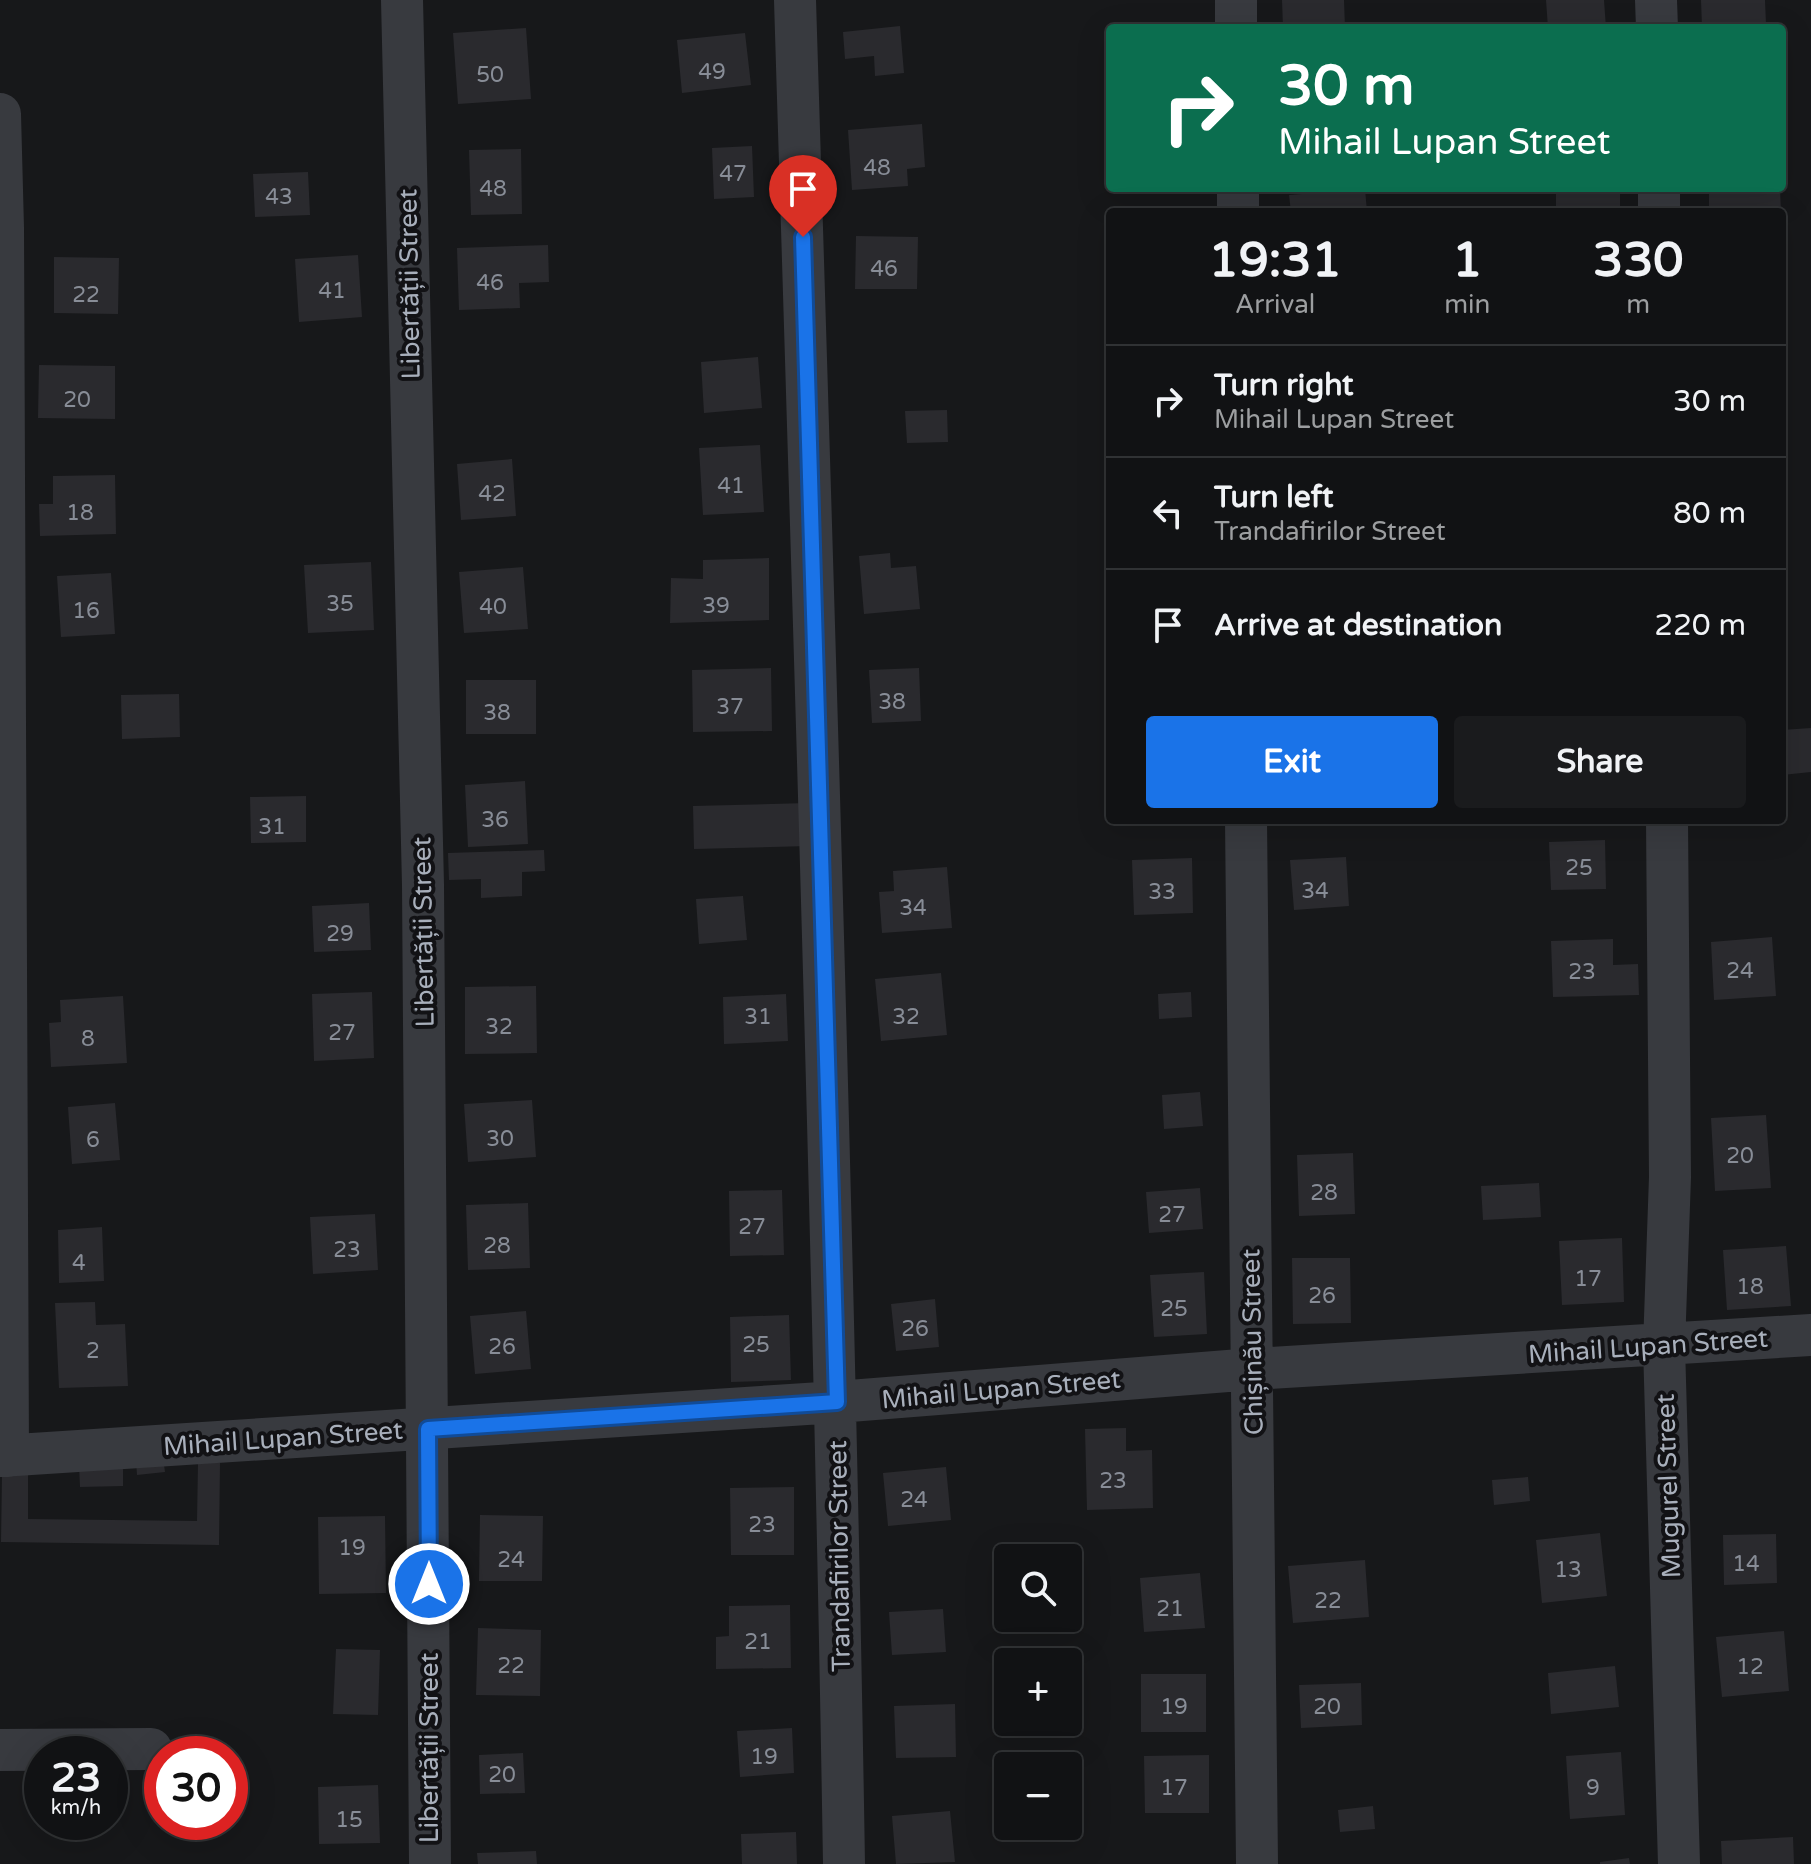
<!DOCTYPE html>
<meta charset="utf-8">
<style>
body{margin:0;font-family:"Varela Round",sans-serif;background:#1a1b1d;color:#f1f3f6;height:100vh;display:flex;flex-direction:column;font-size:30px;white-space:nowrap}
*{box-sizing:border-box;margin:0}
p{font-size:26px;color:#9c9ea0}
.icon{flex:none;width:44px;height:44px;fill:none;stroke:currentColor;stroke-width:2;stroke-linecap:round;stroke-linejoin:round}
.map{position:relative;flex:1;overflow:hidden}
.details{position:absolute;left:1106px;top:208px;width:680px;height:616px;display:flex;flex-direction:column;background:#111214;border-radius:8px;box-shadow:0 8px 32px #0002,0 0 0 2px #303234}
.details>*{flex:none}
.top-card{position:absolute;left:1106px;top:24px;width:680px;height:168px;border-radius:8px;box-shadow:0 8px 32px #0002,0 0 0 2px #303234;background:#0b6e4f;color:#fff;overflow:hidden}
.buttons{position:absolute;left:994px;top:1544px;display:grid;gap:16px}
.buttons a{display:grid;place-items:center;width:88px;height:88px;border-radius:8px;background:#111214;box-shadow:0 8px 32px #0002,0 0 0 2px #303234;font-size:40px}
.speed{position:absolute;left:24px;top:1736px;display:flex;gap:16px;font-size:40px;font-weight:700;text-align:center}
.speed>*{display:grid;place-content:center;width:104px;height:104px;border-radius:50%;background:#111214;box-shadow:0 8px 32px #0002,0 0 0 2px #303234;line-height:1}
.speed small{font-size:20px;font-weight:400}
.speed .limit{border:12px solid #d22;background:#fff;color:#111}
.pin{position:absolute;display:grid;place-items:center;width:68px;height:68px;color:#fff;margin:-82px -34px;border-radius:50% 50% 50% 0;rotate:-45deg;box-shadow:0 0 8px #0007}
.pin .icon{rotate:45deg}
.me{position:absolute;width:88px;margin:-44px;rotate:0deg;stroke-linejoin:round;filter:drop-shadow(0 0 6px #0008)}
.turn{display:flex;align-items:center;gap:28px;height:168px;padding:0 40px;font-size:36px}
.turn .icon{width:104px;height:104px;stroke-width:2.5}
.turn b{display:block;font-size:56px;line-height:68px}
.eta{display:flex;justify-content:space-evenly;align-items:center;height:136px;text-align:center}
.eta b{font-size:48px;font-weight:700;line-height:56px}
.action{display:flex;gap:16px;margin-top:auto;padding:16px 40px}
.action a{flex:1;height:92px;border-radius:8px;background:#1a73e8;color:#fff;font-size:32px;font-weight:700;line-height:92px;text-align:center}
.action a+a{background:#1a1b1d;color:#f1f3f6}
ul{padding:0;list-style:none}
li{display:flex;align-items:center;gap:24px;height:112px;padding:0 40px;border-top:2px solid #303234}
li div{flex:1}
li b{display:block;font-size:30px}
li em{font-style:normal}
.map>svg:first-child{display:block}
.building{fill:#2a2a2e}
.lines{fill:none;stroke-linecap:round;stroke-linejoin:round}
.street{stroke:#383a3f;stroke-width:42}
.route-casing{stroke:#114b97;stroke-width:20}
.route{stroke:#1a73e8;stroke-width:14}
.labels{text-anchor:middle;stroke-width:8;stroke-linejoin:round;paint-order:stroke}
.number-label{font-size:22px;fill:#888d97}
.street-label{font-size:26px;fill:#a8afbb;stroke:#121215}
</style>
<div class="map">
<svg width="1811" height="1864" viewBox="0 0 1811 1864">
<rect width="100%" height="100%" fill="#17181a"/>
<path class="building" d="M1282 0H1344L1345 28H1283Z
M1546 0H1604L1606 28H1548Z
M1701 0H1765L1766 24 1702 27Z
M900 26 904 73 875 76 874 56 845 59 843 32Z
M526 28 531 99 458 104 453 33Z
M745 33 751 85 682 93 677 40Z
M922 124 925 167 907 169 908 186 852 190 848 130Z
M752 146 754 197 714 199 712 148Z
M521 149 522 214 471 215 469 150Z
M308 172 310 215 255 217 253 174Z
M1556 188H1598V194H1620V212H1556Z
M1709 188H1780L1781 212H1709Z
M1365 189 1367 212H1291L1289 195Z
M856 236 918 237 917 289H855Z
M548 245 549 282 519 283 520 308 459 310 457 248Z
M358 255 362 317 299 322 295 259Z
M54 257 119 258 118 314 54 313Z
M758 357 762 408 704 413 701 362Z
M39 365 115 366V419L38 418Z
M947 410 948 442 907 443 905 411Z
M760 445 764 512 703 515 699 448Z
M512 459 516 516 461 520 457 464Z
M115 475 116 534 40 536 39 504H53V476Z
M890 553 891 568 916 566 920 609 864 614 859 556Z
M769 558V620L670 623 671 578 703 579V560Z
M371 562 374 630 308 633 304 565Z
M523 567 528 629 464 633 459 572Z
M111 573 115 634 61 637 57 576Z
M771 668 772 731 693 732 692 670Z
M919 668 921 721 872 723 869 670Z
M466 680H536V734H466Z
M179 694 180 737 122 739 121 695Z
M1811 728V772L1782 775V730Z
M525 781 528 844 468 847 465 785Z
M306 796V842L251 843 250 797Z
M808 803 809 846 694 849 693 806Z
M1605 840 1606 889 1551 890 1549 842Z
M544 850 545 871 522 872V896L481 898V879L449 880 448 853Z
M1346 857 1349 906 1294 910 1290 860Z
M1192 858 1193 913 1134 915 1132 860Z
M947 867 952 928 882 933 879 892 894 891 893 871Z
M743 896 747 940 699 944 696 899Z
M369 903 371 950 314 952 312 906Z
M1772 937 1776 996 1714 1000 1711 942Z
M1613 939V965L1638 964 1639 995 1553 997 1551 941Z
M941 973 947 1035 881 1041 875 979Z
M536 986 537 1053 465 1054V987Z
M372 992 374 1058 314 1061 312 994Z
M1191 992 1192 1017 1159 1019 1158 994Z
M786 994 788 1041 724 1044 723 997Z
M123 996 127 1063 51 1067 49 1023 61 1022 60 1000Z
M1200 1092 1203 1126 1164 1129 1162 1095Z
M532 1100 536 1157 468 1162 464 1104Z
M115 1103 120 1160 72 1164 68 1107Z
M1766 1115 1771 1188 1715 1191 1711 1118Z
M1353 1153 1355 1214 1299 1216 1297 1155Z
M1539 1183 1541 1217 1483 1220 1481 1186Z
M1200 1188 1203 1229 1149 1233 1146 1192Z
M782 1190 784 1255 730 1256 729 1191Z
M528 1203 530 1268 468 1270 466 1205Z
M375 1214 378 1270 313 1274 310 1217Z
M102 1227 104 1281 59 1283 58 1230Z
M1622 1238 1624 1302 1562 1305 1559 1241Z
M1786 1246 1791 1306 1727 1310 1723 1250Z
M1292 1258H1350L1351 1323 1293 1324Z
M1204 1272 1207 1334 1154 1337 1150 1275Z
M935 1299 939 1347 896 1351 891 1304Z
M95 1302 96 1325 125 1324 128 1386 59 1388 55 1303Z
M526 1311 531 1369 475 1374 470 1316Z
M789 1315 791 1380 731 1382 730 1317Z
M1126 1428V1451L1152 1450 1153 1508 1087 1510 1085 1429Z
M163 1458 165 1472 137 1475 136 1461Z
M198 1463H220L219 1545 1 1542 2 1474 28 1475V1519L197 1521Z
M123 1464V1486L80 1487 79 1465Z
M946 1467 951 1520 888 1526 883 1473Z
M1528 1477 1530 1501 1494 1505 1492 1480Z
M794 1487V1555H731L730 1488Z
M480 1515 543 1516 542 1581H479Z
M385 1516 386 1593 319 1594 318 1517Z
M1600 1533 1607 1596 1542 1603 1536 1540Z
M1776 1534 1777 1583 1724 1585 1723 1535Z
M1365 1560 1369 1617 1293 1623 1288 1566Z
M1200 1573 1205 1628 1144 1632 1140 1578Z
M790 1605 791 1668 716 1669V1637L729 1636V1606Z
M943 1609 946 1652 892 1655 889 1612Z
M478 1628 541 1630 540 1696 476 1695Z
M1784 1631 1789 1691 1722 1697 1716 1637Z
M336 1649 380 1650 378 1715 333 1714Z
M1615 1666 1619 1707 1551 1714 1548 1673Z
M1141 1674H1206V1732H1141Z
M1361 1683 1362 1725 1301 1728 1299 1685Z
M955 1704 956 1757 896 1758 894 1706Z
M792 1728 794 1773 740 1777 737 1731Z
M1621 1752 1625 1815 1570 1819 1566 1756Z
M523 1753 525 1793 480 1794 479 1755Z
M1209 1755V1813H1145L1144 1756Z
M378 1785 380 1843 319 1844 318 1787Z
M1373 1806 1375 1829 1340 1832 1338 1810Z
M950 1811 955 1862 896 1864 892 1816Z
M796 1832 797 1864H742L741 1834Z
M1793 1837 1794 1864H1722L1721 1841Z
M536 1851 537 1864H478L477 1853Z
M1629 1858 1630 1864H1600V1862Z"/>
<g class="lines">
<path class="street" d="M402 0 423 885 430 1864
M795 0C814 621 834 1242 844 1864
M1236 0V28
M1656 0 1657 28
M0 114 3 228 8 1456
M1238 188V212
M1659 188V212
M1246 820 1257 1864
M1667 820 1670 1177 1664 1346 1679 1864
M0 1456 837 1402 1253 1369 1811 1335
M0 1750 151 1749"/>
</g>
<g class="lines">
<g class="route-casing">
<path id="route" d="M429 1584 428 1429 837 1402 803 237"/>
</g>
<use href="#route" class="route"/>
</g>
<g class="labels">
<g class="number-label">
<text x="712" y="79">49</text>
<text x="490" y="82">50</text>
<text x="877" y="175">48</text>
<text x="733" y="181">47</text>
<text x="493" y="196">48</text>
<text x="279" y="204">43</text>
<text x="884" y="276">46</text>
<text x="490" y="290">46</text>
<text x="332" y="298">41</text>
<text x="86" y="302">22</text>
<text x="77" y="407">20</text>
<text x="731" y="493">41</text>
<text x="492" y="501">42</text>
<text x="80" y="520">18</text>
<text x="340" y="611">35</text>
<text x="716" y="613">39</text>
<text x="493" y="614">40</text>
<text x="86" y="618">16</text>
<text x="892" y="709">38</text>
<text x="730" y="714">37</text>
<text x="497" y="720">38</text>
<text x="495" y="827">36</text>
<text x="272" y="834">31</text>
<text x="1579" y="875">25</text>
<text x="1315" y="898">34</text>
<text x="1162" y="899">33</text>
<text x="913" y="915">34</text>
<text x="340" y="941">29</text>
<text x="1740" y="978">24</text>
<text x="1582" y="979">23</text>
<text x="758" y="1024">31</text>
<text x="906" y="1024">32</text>
<text x="499" y="1034">32</text>
<text x="342" y="1040">27</text>
<text x="88" y="1046">8</text>
<text x="500" y="1146">30</text>
<text x="93" y="1147">6</text>
<text x="1740" y="1163">20</text>
<text x="1324" y="1200">28</text>
<text x="1172" y="1222">27</text>
<text x="752" y="1234">27</text>
<text x="497" y="1253">28</text>
<text x="347" y="1257">23</text>
<text x="79" y="1270">4</text>
<text x="1588" y="1286">17</text>
<text x="1750" y="1294">18</text>
<text x="1322" y="1303">26</text>
<text x="1174" y="1316">25</text>
<text x="915" y="1336">26</text>
<text x="756" y="1352">25</text>
<text x="502" y="1354">26</text>
<text x="93" y="1358">2</text>
<text x="1113" y="1488">23</text>
<text x="914" y="1507">24</text>
<text x="762" y="1532">23</text>
<text x="352" y="1555">19</text>
<text x="511" y="1567">24</text>
<text x="1746" y="1571">14</text>
<text x="1568" y="1577">13</text>
<text x="1328" y="1608">22</text>
<text x="1170" y="1616">21</text>
<text x="758" y="1649">21</text>
<text x="511" y="1673">22</text>
<text x="1750" y="1674">12</text>
<text x="1174" y="1714">19</text>
<text x="1327" y="1714">20</text>
<text x="764" y="1764">19</text>
<text x="502" y="1782">20</text>
<text x="1174" y="1795">17</text>
<text x="1593" y="1795">9</text>
<text x="349" y="1827">15</text>
</g>
<g class="street-label">
<text transform="translate(409 284) rotate(-91)" y="9">Libertății Street</text>
<text transform="translate(423 932) rotate(-91)" y="9">Libertății Street</text>
<text transform="translate(1252 1342) rotate(-91)" y="9">Chișinău Street</text>
<text transform="translate(1648 1346) rotate(-4)" y="9">Mihail Lupan Street</text>
<text transform="translate(1001 1389) rotate(-5)" y="9">Mihail Lupan Street</text>
<text transform="translate(283 1438) rotate(-4)" y="9">Mihail Lupan Street</text>
<text transform="translate(1668 1486) rotate(-92)" y="9">Mugurel Street</text>
<text transform="translate(839 1556) rotate(-91)" y="9">Trandafirilor Street</text>
<text transform="translate(429 1748) rotate(-90)" y="9">Libertății Street</text>
</g>
</g>
</svg>
<div class="buttons">
<a><svg class="icon" aria-label="search" viewBox="0 0 24 24"><circle cx="10" cy="10" r="6"/><path d="M15 15l6 6"/></svg></a>
<a>+</a>
<a>−</a>
</div>
<div class="speed"><div>23<small>km/h</small></div><div class="limit">30</div></div>
<div class="pin" style="left:803px;top:237px;background:#d93025"><svg class="icon" aria-label="arrive" viewBox="0 0 24 24"><path d="M6 21V4h12l-3 4 3 4H6"/></svg></div>
<svg class="me" style="left:429px;top:1584px" viewBox="-20 -20 40 40"><circle r="17" fill="#1a73e8" stroke="#fff" stroke-width="3"/><path d="M0-11L8 9 0 5-8 9z" fill="#fff"/></svg>
<div class="top-card">
<div class="turn"><svg class="icon" aria-label="right" viewBox="0 0 24 24"><path d="M7 20v-9h11M14 6l5 5-5 5"/></svg><div><b>30 m</b>Mihail Lupan Street</div></div>
</div>
<section class="details">
<div class="eta">
<div><b>19:31</b><p>Arrival</p></div>
<div><b>1</b><p>min</p></div>
<div><b>330</b><p>m</p></div>
</div>
<ul>
<li><svg class="icon" aria-label="right" viewBox="0 0 24 24"><path d="M7 20v-9h11M14 6l5 5-5 5"/></svg><div><b>Turn right</b><p>Mihail Lupan Street</p></div><em>30 m</em></li>
<li><svg class="icon" aria-label="left" viewBox="0 0 24 24"><path d="M17 20v-9H6M10 6l-5 5 5 5"/></svg><div><b>Turn left</b><p>Trandafirilor Street</p></div><em>80 m</em></li>
<li><svg class="icon" aria-label="arrive" viewBox="0 0 24 24"><path d="M6 21V4h12l-3 4 3 4H6"/></svg><div><b>Arrive at destination</b></div><em>220 m</em></li>
</ul>
<div class="action"><a>Exit</a><a>Share</a></div>
</section>
</div>
